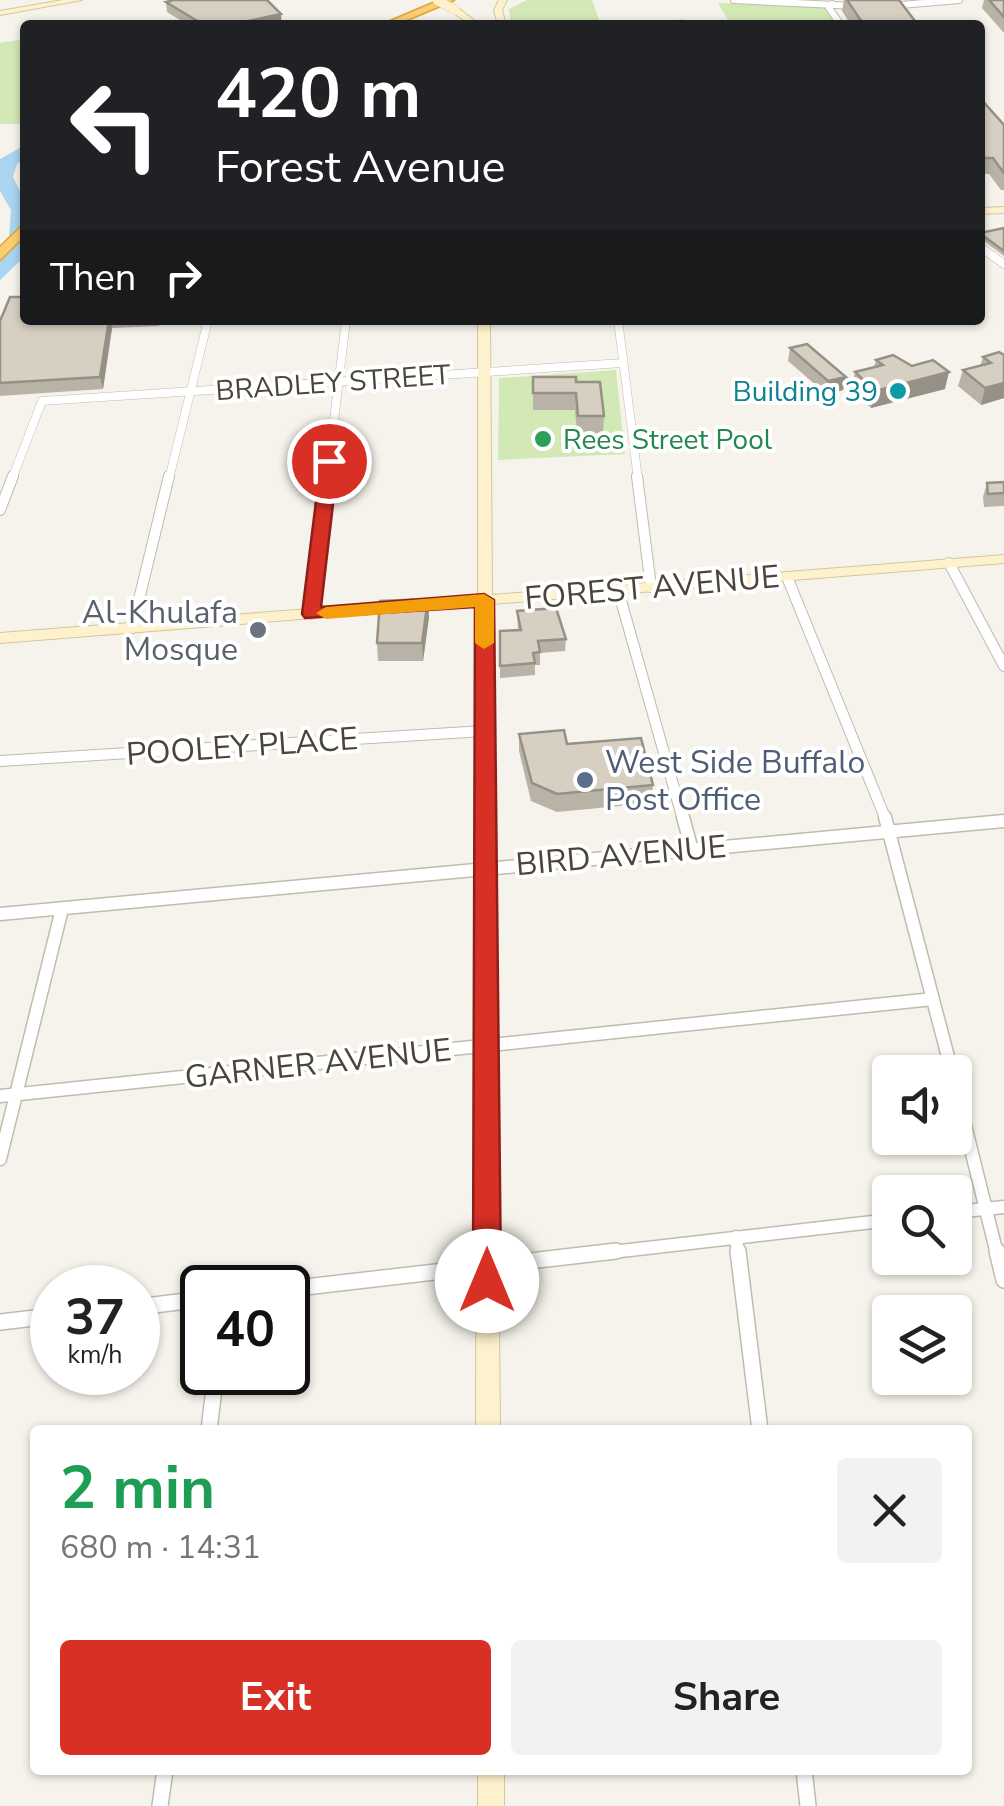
<!DOCTYPE html>
<meta charset="utf-8">
<style>
body{margin:0;font-family:"Nunito Sans",sans-serif;background:#f2f2f2;color:#222;height:100vh;display:flex;flex-direction:column;font-size:38px;white-space:nowrap}
*{box-sizing:border-box;margin:0}
p{font-size:32px;color:#767676}
.icon{flex:none;width:55px;height:55px;fill:none;stroke:currentColor;stroke-width:2;stroke-linecap:round;stroke-linejoin:round}
.map{position:relative;flex:1;overflow:hidden}
.sheet{position:absolute;left:30px;top:1425px;width:942px;height:350px;display:flex;flex-direction:column;background:#fff;border-radius:10px;box-shadow:0 2px 8px #0004}
.sheet>*{flex:none}
.hud{position:absolute;left:20px;top:20px;width:965px;height:305px;border-radius:10px;box-shadow:0 2px 8px #0004;background:#202124;color:#fff;overflow:hidden}
.buttons{position:absolute;left:872px;top:1055px;display:grid;gap:20px}
.buttons a{display:grid;place-items:center;width:100px;height:100px;border-radius:10px;background:#fff;box-shadow:0 2px 8px #0004;font-size:50px}
.speed{position:absolute;left:30px;top:1265px;display:flex;gap:20px;font-size:50px;font-weight:700;text-align:center}
.speed>*{display:grid;place-content:center;width:130px;height:130px;border-radius:50%;background:#fff;box-shadow:0 2px 8px #0004;line-height:1}
.speed small{font-size:25px;font-weight:400}
.speed .limit{border:5px solid #111;border-radius:15px;background:#fff;color:#111}
.pin{position:absolute;display:grid;place-items:center;width:85px;height:85px;color:#fff;margin:-42px;border:5px solid #fff;border-radius:50%;box-shadow:0 2px 10px #0007}
.me{position:absolute;width:110px;margin:-55px;rotate:0deg;stroke-linejoin:round;filter:drop-shadow(0 0 8px #0008)}
.turn{display:flex;align-items:center;gap:35px;height:210px;padding:0 30px;font-size:45px}
.turn .icon{width:130px;height:130px;stroke-width:2.5}
.turn b{display:block;font-size:70px;line-height:85px}
.then{display:flex;align-items:center;height:95px;padding:0 30px;background:#0003;gap:20px;font-size:38px}
.round{display:grid;place-items:center;flex:none;width:105px;height:105px;border-radius:10px;background:#f2f2f2}
.overview{display:flex;align-items:center;justify-content:space-between;height:170px;padding:0 30px}
h1{font-size:60px;font-weight:700;line-height:75px;color:#1e9e55}
.action{display:flex;gap:20px;margin-top:auto;padding:20px 30px}
.action a{flex:1;height:115px;border-radius:10px;background:#d93025;color:#fff;font-size:40px;font-weight:700;line-height:115px;text-align:center}
.action a+a{background:#f2f2f2;color:#222}
.map>svg:first-child{display:block}
.green{fill:#d2e9b6}
.water{fill:#aad4f0}
.lines{fill:none;stroke-linecap:round;stroke-linejoin:round}
.street-far4-casing{stroke:#c1bbae;stroke-width:8}
.street-far3-casing{stroke:#c1bbae;stroke-width:9}
.street-far2-casing{stroke:#c1bbae;stroke-width:12}
.street-far1-casing{stroke:#c1bbae;stroke-width:15}
.street-casing{stroke:#c1bbae;stroke-width:18}
.secondary-casing{stroke:#d5c69c;stroke-width:2}
.highway-casing{stroke:#dca33f;stroke-width:3}
.street-far4{stroke:#fff;stroke-width:6}
.street-far3{stroke:#fff;stroke-width:8}
.street-far2{stroke:#fff;stroke-width:10}
.street-far1{stroke:#fff;stroke-width:12}
.street{stroke:#fff;stroke-width:15}
.secondary{fill:#fef2ce;fill-rule:evenodd}
.highway{fill:#fcce71;fill-rule:evenodd}
.secondary-bridge-casing{stroke:#d5c69c;stroke-width:10;stroke-linecap:butt}
.secondary-bridge{stroke:#fef2ce;stroke-width:9}
.wall{fill:#b9b2a6}
.shaded-wall{fill:#969187}
.building{fill:#d7cfc1;stroke:#969187;stroke-width:2.5}
.route{fill:#d93025;stroke:#8d1f18;stroke-width:2.5}
.slow{fill:#f59e0b}
.culture-dot{fill:#0f9aa8;stroke:#fff;stroke-width:4}
.leisure-dot{fill:#2e9e5b;stroke:#fff;stroke-width:4}
.worship-dot{fill:#6b7280;stroke:#fff;stroke-width:4}
.service-dot{fill:#5c6f8a;stroke:#fff;stroke-width:4}
.labels{text-anchor:middle;stroke-width:8;stroke-linejoin:round;paint-order:stroke}
.far-street-label{font-size:28px;fill:#4a4439;stroke:#fff}
.far-culture-label{font-size:28px;fill:#0d838f;stroke:#fff;text-anchor:end}
.far-leisure-label{font-size:28px;fill:#27864d;stroke:#fff;text-anchor:start}
.street-label{font-size:32px;fill:#4a4439;stroke:#fff}
.worship-label{font-size:32px;fill:#5b616d;stroke:#fff;text-anchor:end}
.service-label{font-size:32px;fill:#4e5e75;stroke:#fff;text-anchor:start}
</style>
<div class="map">
<svg width="1004" height="1806" viewBox="0 0 1004 1806">
<rect width="100%" height="100%" fill="#f6f3ec"/>
<path class="green" d="M527 0H592L601 25H511L509 9Z
M718 3 824 5 835 25H731Z
M25 39V124H0V43Z
M616 370 625 454 498 460 499 378Z"/>
<path class="water" d="M25 145V158L17 164 13 177 25 201V256L0 280V260L9 237 11 210 0 191V159Z"/>
<g class="lines">
<g class="street-far4-casing">
<path id="street-far4" d="M734 0 856 6
M832 4 829 8 841 25
M889 6 959 0"/>
</g>
<g class="street-far3-casing">
<path id="street-far3" d="M980 247 1004 264
M618 320 638 479
M12 479 42 401 623 363
M169 479 208 320
M327 479 346 320"/>
</g>
<g class="street-far2-casing">
<path id="street-far2" d="M637 476 651 587
M0 510 13 476
M949 563 1004 666
M787 577 886 820
M618 590 683 820
M311 614 327 476
M132 628 169 476
M0 761 484 731"/>
</g>
<g class="street-far1-casing">
<path id="street-far1" d="M683 817 692 850
M885 817 952 1072
M0 914 1004 821
M955 1085 997 1254
M0 1096 933 999
M0 1159 62 909
M955 1212 1004 1207
M736 1237 738 1254
M595 1254 890 1220"/>
</g>
<g class="street-casing">
<path id="street" d="M738 1251 760 1430
M997 1251 1004 1280
M288 1289 616 1251
M138 1307 202 1299
M0 1322 52 1316
M209 1430 216 1372
M804 1770 808 1806
M160 1806 165 1770"/>
</g>
<g class="secondary-casing">
<path id="secondary" d="M63 0H82L0 15V11Z
M499 0H507L502 10 506 25H498L494 10Z
M452 8H458L480 25H471L452 12Z
M1004 207V213L980 214V208Z
M478 320H490L492 595 1004 555V563L492 604 500 1430H476L478 605 0 643V633L478 596Z
M478 1770H504V1806H478Z"/>
</g>
<g class="highway-casing">
<path id="highway" d="M440 0H454L395 25H381Z
M25 223V235L0 260V247Z"/>
</g>
<use href="#street-far4" class="street-far4"/>
<use href="#street-far3" class="street-far3"/>
<use href="#street-far2" class="street-far2"/>
<use href="#street-far1" class="street-far1"/>
<use href="#street" class="street"/>
<use href="#secondary" class="secondary"/>
<use href="#highway" class="highway"/>
<g class="secondary-bridge-casing">
<path id="secondary-bridge" d="M437 0 455 10"/>
</g>
<use href="#secondary-bridge" class="secondary-bridge"/>
</g>
<path class="wall" d="M844 0H899L918 25H851L842 11Z
M984 0H1004V33L982 8Z
M166 2 281 14 282 25H188L167 12Z
M980 98 1004 125V190H1001L989 174H981L980 173Z
M1004 228V256L984 241 980 240V233Z
M25 320H161L159 326 112 328 103 389 0 396V321Z
M790 348 846 377 843 390 826 394 788 361Z
M1004 355V398L981 405 958 386 963 370 980 366 983 357Z
M876 360 912 366 945 389 871 408 851 389 855 372 874 367Z
M533 377 576 382 604 416 603 433H577L575 410H533Z
M1004 482V506L984 507 983 497 987 483Z
M517 611 566 639 565 651 540 653V665H535V675L500 678V631L518 630Z
M429 617 423 661H378L377 643Z
M519 734 567 744 653 785 651 803 557 812 531 801 519 751Z"/>
<path class="shaded-wall" d="M281 14V25H229Z
M109 320H111L112 328 103 389 100 377Z
M949 372 945 389 871 408 875 391Z
M846 377 843 390 826 394 828 381Z
M1004 383V398L981 405 985 388Z
M428 599 429 617 423 661 422 643Z"/>
<path class="building" d="M174 0H267L281 14 229 25H204L166 2Z
M847 0H899L918 25H864Z
M989 0H1004V17Z
M683 21 685 25H632L631 23Z
M980 98 1004 125V173L993 158H985L980 151V143H982L980 141V124H982L980 121Z
M1004 228V251L985 237 980 235V233Z
M10 297H25V320H109L100 377 0 383V321Z
M807 344 846 377 828 381 790 348Z
M999 352 1004 355V383L985 388 963 370 991 363 983 357Z
M893 355 912 366 933 360 949 372 875 391 855 372 883 365 876 360Z
M533 377H576V382H600L604 416H578L576 393H533Z
M1004 482V493L988 494 987 483Z
M428 599 422 643H377L380 601Z
M556 608 566 639 538 641 540 652 533 653 535 663 500 666V631L521 630 517 611Z
M564 730 567 744 641 738 653 785 557 794 532 783 519 734Z"/>
<path class="route" d="M329 456 338 461 321 607 484 594 494 600 501 1281 497 1291 487 1294 477 1291 473 1281 475 607 305 618 302 614 321 461Z"/>
<path class="slow" d="M484 594 494 600V643L484 649 475 643V607L326 619 316 613 326 607Z"/>
<circle class="culture-dot" cx="898" cy="391" r="10"/>
<circle class="leisure-dot" cx="543" cy="439" r="10"/>
<circle class="worship-dot" cx="258" cy="630" r="10"/>
<circle class="service-dot" cx="585" cy="780" r="10"/>
<g class="labels">
<g class="far-street-label">
<text transform="translate(333 382) rotate(-4)" y="10">BRADLEY STREET</text>
</g>
<g class="far-culture-label">
<text x="878" y="401">Building 39</text>
</g>
<g class="far-leisure-label">
<text x="563" y="449">Rees Street Pool</text>
</g>
<g class="street-label">
<text transform="translate(652 587) rotate(-5)" y="11">FOREST AVENUE</text>
<text transform="translate(242 746) rotate(-4)" y="11">POOLEY PLACE</text>
<text transform="translate(621 855) rotate(-5)" y="11">BIRD AVENUE</text>
<text transform="translate(318 1063) rotate(-6)" y="11">GARNER AVENUE</text>
</g>
<g class="worship-label">
<text x="238" y="623">Al-Khulafa<tspan x="238" dy="37">Mosque</tspan></text>
</g>
<g class="service-label">
<text x="605" y="773">West Side Buffalo<tspan x="605" dy="37">Post Office</tspan></text>
</g>
</g>
</svg>
<div class="buttons">
<a><svg class="icon" aria-label="sound" viewBox="0 0 24 24"><path d="M4 9h4l5-4v14l-5-4H4zM17 9q2 3 0 6"/></svg></a>
<a><svg class="icon" aria-label="search" viewBox="0 0 24 24"><circle cx="10" cy="10" r="6"/><path d="M15 15l6 6"/></svg></a>
<a><svg class="icon" aria-label="layers" viewBox="0 0 24 24"><path d="M12 4l9 5-9 5-9-5zM3 14l9 5 9-5"/></svg></a>
</div>
<div class="speed"><div>37<small>km/h</small></div><div class="limit">40</div></div>
<div class="pin" style="left:329px;top:461px;background:#d93025"><svg class="icon" aria-label="arrive" viewBox="0 0 24 24"><path d="M6 21V4h12l-3 4 3 4H6"/></svg></div>
<svg class="me" style="left:487px;top:1281px" viewBox="-20 -20 40 40"><circle r="19" fill="#fff"/><path d="M0-13L10 11 0 6-10 11z" fill="#d93025"/></svg>
<div class="hud">
<div class="turn"><svg class="icon" aria-label="left" viewBox="0 0 24 24"><path d="M17 20v-9H6M10 6l-5 5 5 5"/></svg><div><b>420 m</b>Forest Avenue</div></div>
<div class="then">Then<svg class="icon" aria-label="right" viewBox="0 0 24 24"><path d="M7 20v-9h11M14 6l5 5-5 5"/></svg></div>
</div>
<section class="sheet">
<div class="overview"><div><h1>2 min</h1><p>680 m · 14:31</p></div><a class="round"><svg class="icon" aria-label="close" viewBox="0 0 24 24"><path d="M6 6l12 12M18 6L6 18"/></svg></a></div>
<div class="action"><a>Exit</a><a>Share</a></div>
</section>
</div>
